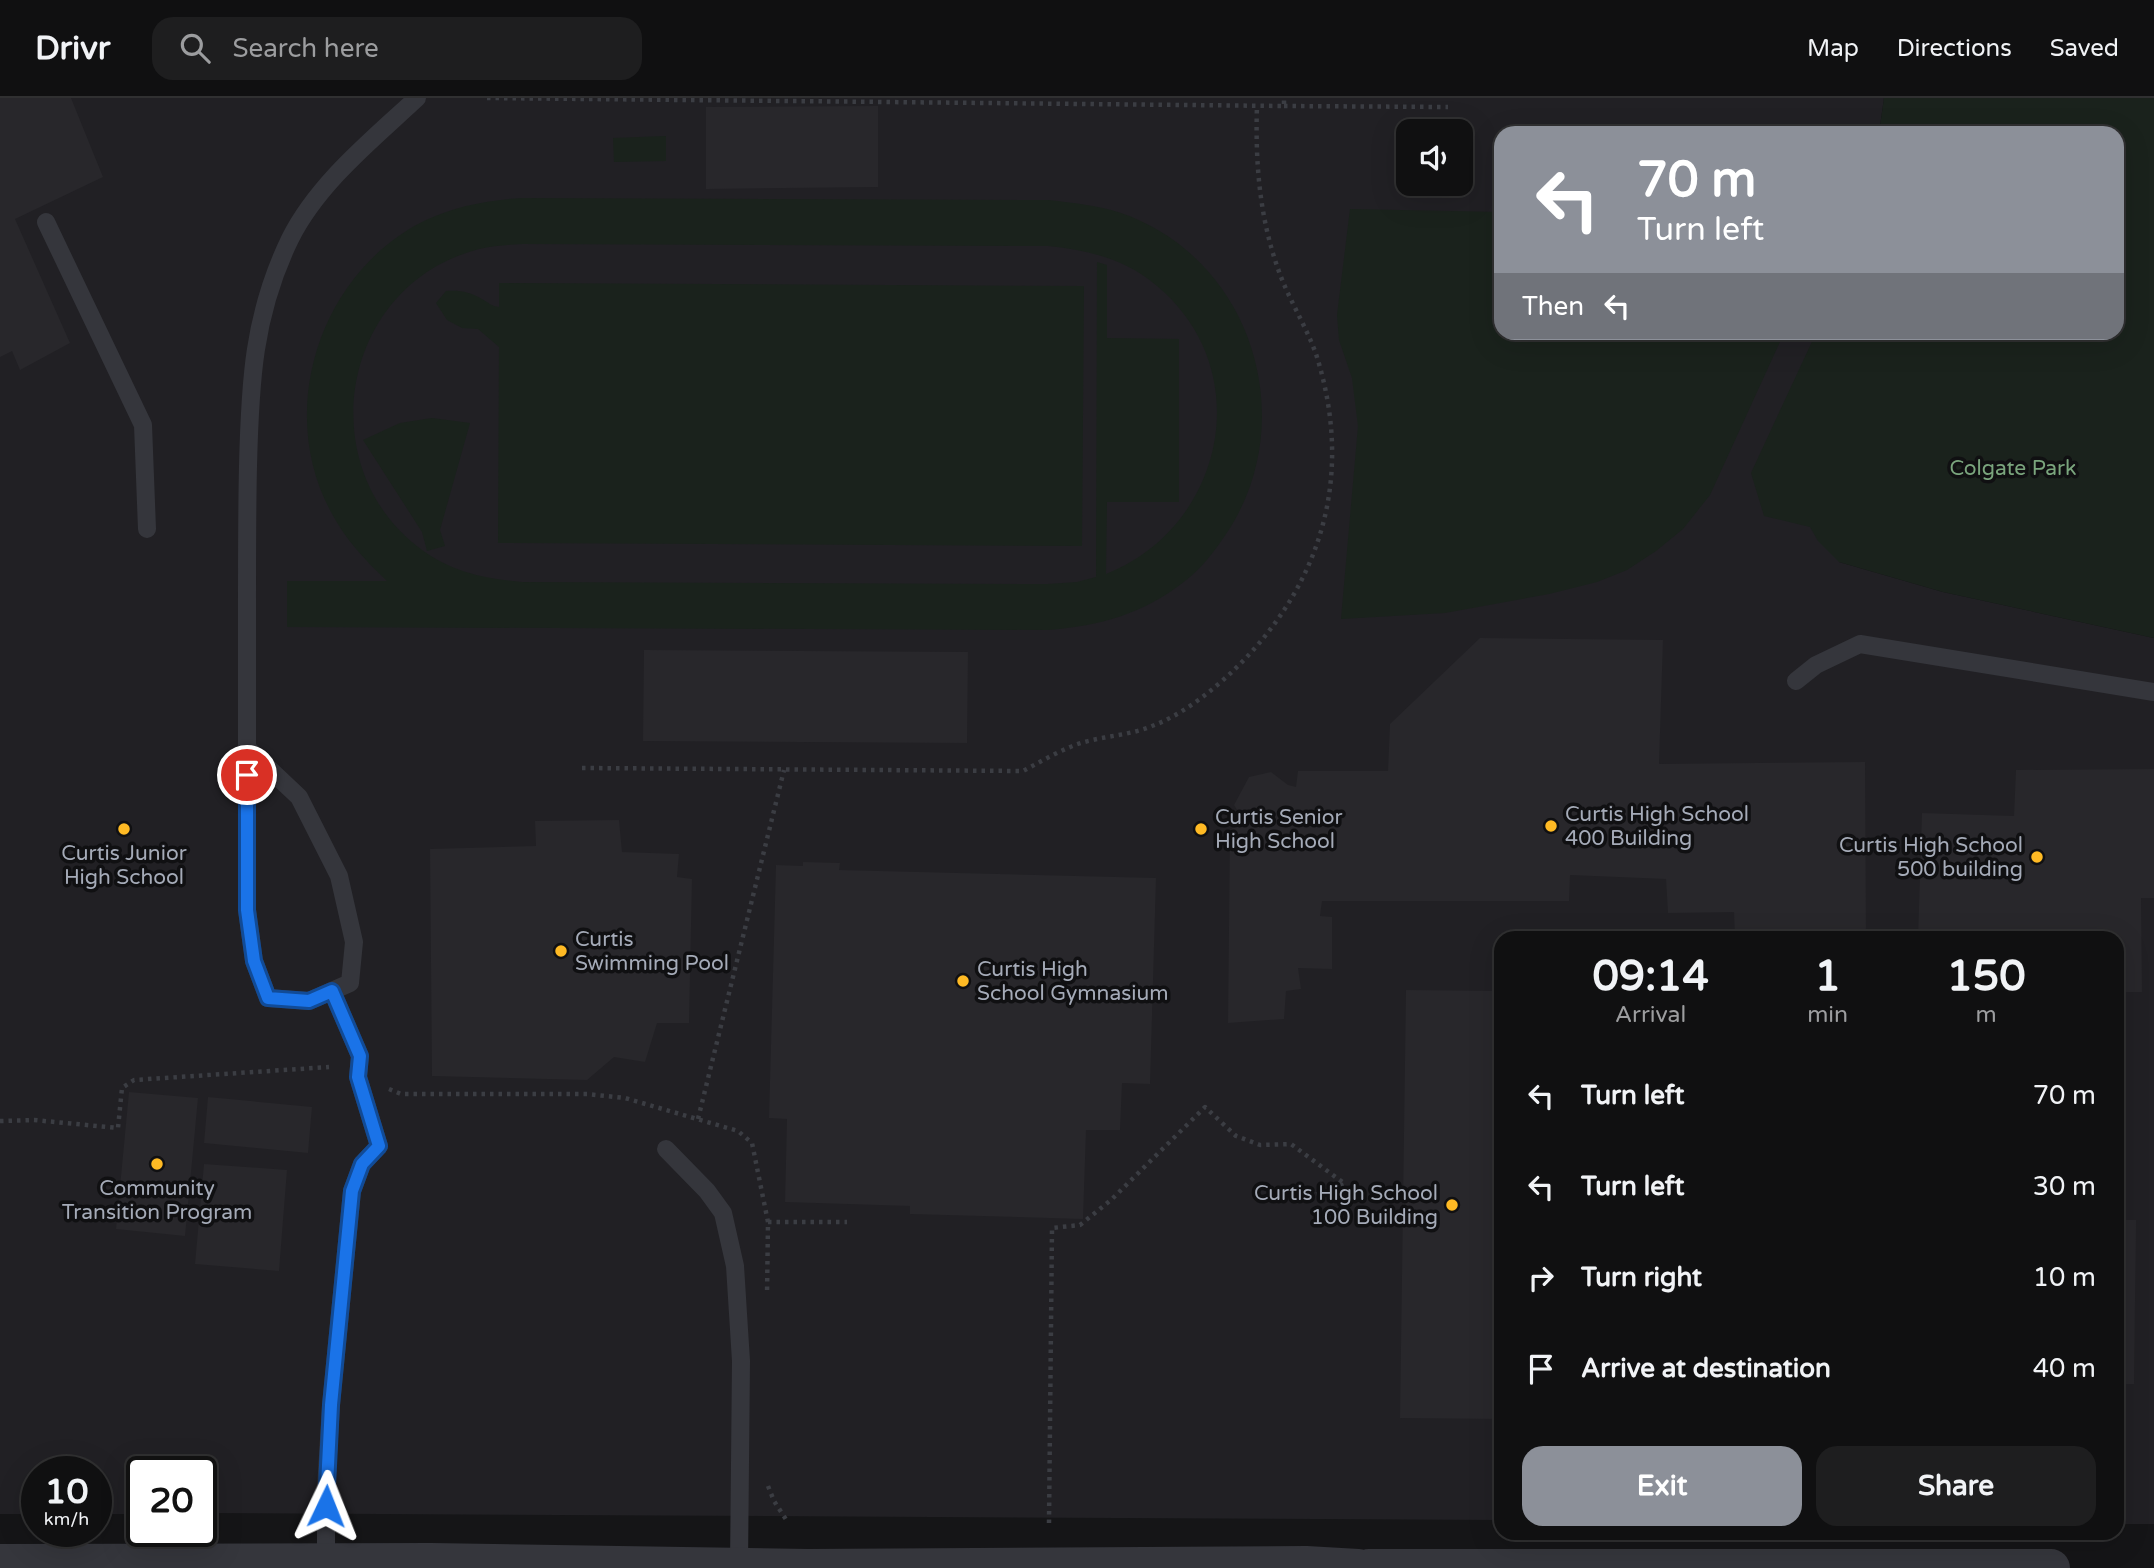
<!DOCTYPE html>
<style>
body{margin:0;font-family:"Varela Round",sans-serif;background:#1e1e1f;color:#f1f3f6;height:100vh;display:flex;flex-direction:column;font-size:26px;white-space:nowrap}
*{box-sizing:border-box;margin:0}
p{font-size:23px;color:#9c9d9f}
.icon{flex:none;width:38px;height:38px;fill:none;stroke:currentColor;stroke-width:2;stroke-linecap:round;stroke-linejoin:round}
.map{position:relative;flex:1;overflow:hidden}
.panel{position:absolute;left:1494px;top:833px;width:630px;height:609px;display:flex;flex-direction:column;background:#101011;border-radius:21px;box-shadow:0 7px 28px #0002,0 0 0 2px #303031}
.panel>*{flex:none}
.hud{position:absolute;left:1494px;top:28px;width:630px;height:214px;border-radius:21px;box-shadow:0 7px 28px #0002,0 0 0 2px #303031;background:#8c9099;color:#fff;overflow:hidden}
.tools{position:absolute;left:1396px;top:21px;display:grid;gap:14px}
.tools a{display:grid;place-items:center;width:77px;height:77px;border-radius:14px;background:#101011;box-shadow:0 7px 28px #0002,0 0 0 2px #303031;font-size:35px}
.speed{position:absolute;left:21px;top:1358px;display:flex;gap:14px;font-size:35px;font-weight:700;text-align:center}
.speed>*{display:grid;place-content:center;width:91px;height:91px;border-radius:50%;background:#101011;box-shadow:0 7px 28px #0002,0 0 0 2px #303031;line-height:1}
.speed small{font-size:18px;font-weight:400}
.speed .limit{border:4px solid #111;border-radius:10px;background:#fff;color:#111}
.pin{position:absolute;display:grid;place-items:center;width:60px;height:60px;color:#fff;margin:-30px;border:4px solid #fff;border-radius:50%;box-shadow:0 2px 7px #0007}
.me{position:absolute;width:77px;margin:-38px;rotate:2deg;stroke-linejoin:round;filter:drop-shadow(0 0 5px #0008)}
.turn{display:flex;align-items:center;gap:24px;height:147px;padding:0 28px;font-size:32px}
.turn .icon{width:91px;height:91px;stroke-width:2.5}
.turn b{display:block;font-size:49px;line-height:60px}
.then{display:flex;align-items:center;height:66px;padding:0 28px;background:#0003;gap:14px;font-size:26px}
.eta{display:flex;justify-content:space-evenly;align-items:center;height:119px;text-align:center}
.eta b{font-size:42px;font-weight:800;line-height:49px}
.cta{display:flex;gap:14px;margin-top:auto;padding:14px 28px}
.cta a{flex:1;height:80px;border-radius:21px;background:#8c9099;color:#fff;font-size:28px;font-weight:800;line-height:80px;text-align:center}
.cta a+a{background:#1e1e1f;color:#f1f3f6}
ul{padding:0;list-style:none}
li{display:flex;align-items:center;gap:21px;height:91px;padding:0 28px}
li div{flex:1}
li b{display:block;font-size:26px}
li em{font-style:normal}
header{display:flex;align-items:center;gap:42px;box-sizing:border-box;height:98px;padding:0 35px;background:#101011;border-bottom:2px solid #303031}
header strong{font-size:33px}
nav{display:flex;gap:38px;margin-inline-start:auto;font-size:24px}
.search{width:490px;height:63px;background:#1e1e1f;display:flex;align-items:center;gap:18px;box-sizing:border-box;padding:0 24px;border-radius:21px;color:#9c9d9f;font-size:26px}
.map>svg:first-child{display:block}
.built{fill:#212024;fill-rule:evenodd}
.green{fill:#1a221c;fill-rule:evenodd}
.building{fill:#28272b}
.lines{fill:none;stroke-linecap:round;stroke-linejoin:round}
.path{stroke:#3b3d43;stroke-width:4.5;stroke-dasharray:3.5 5;stroke-linecap:butt}
.service{stroke:#35363c;stroke-width:18}
.tertiary{stroke:#35363c;stroke-width:38}
.route-casing{stroke:#114b97;stroke-width:18}
.route{stroke:#1a73e8;stroke-width:12}
.poi-dot{fill:#ffba24;stroke:#101012;stroke-width:2.5}
.labels{text-anchor:middle;stroke-width:7;stroke-linejoin:round;paint-order:stroke}
.park-label{font-size:21px;fill:#7aa57d;stroke:#101012}
.poi-label{font-size:21px;fill:#a5abb8;stroke:#101012;text-anchor:start}
</style>
<header>
<strong>Drivr</strong>
<div class="search"><svg class="icon" aria-label="search" viewBox="0 0 24 24"><circle cx="10" cy="10" r="6"/><path d="M15 15l6 6"/></svg>Search here</div>
<nav><a>Map</a><a>Directions</a><a>Saved</a></nav>
</header>
<div class="map">
<svg width="2154" height="1470" viewBox="0 0 2154 1470">
<rect width="100%" height="100%" fill="#151517"/>
<path class="built" d="M0 0H1884L1879 35H1502V234L1822 235 1839 464 1943 494 2154 540V1426H2118V840H1502L1501 1422 201 1415V1374H142V1416H96V1374H37V1416H0ZM1409 33H1461V86H1409Z"/>
<path class="green" d="M1884 0H2154V540L1943 494 1839 464 1818 443 1810 429 1764 418 1751 375 1816 235 2118 234V35H1879Z
M666 38V63L614 64 613 40Z
M522 100 1048 102C1073 105 1097 107 1121 115 1254 161 1303 326 1224 439 1213 455 1201 471 1185 483 1143 516 1100 528 1048 532L287 529V483H387C365 462 345 441 331 414 275 311 321 174 424 123 455 108 488 102 522 100ZM522 146 1048 148C1088 152 1126 161 1157 188 1258 272 1225 429 1106 476L1107 404H1179V241L1107 240V167L1097 164 1096 479 1077 484 1048 486 522 484C486 481 452 474 422 452 312 372 339 195 469 154 486 148 504 147 522 146Z
M1350 111 1501 114 1502 234 1784 235 1710 397 1683 431 1656 453 1627 472 1597 484 1549 496 1445 515 1341 521 1358 328 1352 280 1339 242 1337 217Z
M499 185 1084 188 1082 448 498 445 499 249 478 231 462 230 447 222 436 205 446 193C460 192 470 194 482 201 489 205 491 208 499 209Z
M432 320 470 325 440 432 445 448 427 453 422 434 363 342 400 325Z"/>
<path class="building" d="M0 0H71L103 79 15 121 70 245 20 272 12 253 0 259Z
M878 8V89L706 91V9Z
M1480 540 1663 542 1659 666 1865 664 1866 840H1735L1734 814 1668 815 1666 781 1570 777 1569 803H1322L1320 818 1332 819V871L1298 870 1301 891 1286 893 1284 921 1228 925 1230 732 1244 723 1234 707 1249 679 1271 674 1288 687 1296 689 1298 673H1388L1390 626Z
M644 552 968 554 967 645 643 643Z
M2154 671V800H2141L2142 894H2118V840H1918L1922 715 2014 718 2016 672Z
M619 722 622 754 679 756 677 779 692 781 689 925H657L645 964 614 959 587 982 432 978 430 751 536 748 535 723Z
M803 764 840 765 839 772 1156 780 1150 986 1122 985 1120 1032H1086L1083 1121 910 1116V1108L785 1104 787 1021 769 1020 776 767 803 768Z
M1406 892 1502 893V1321L1400 1320Z
M129 994 198 1000 185 1138 116 1131Z
M208 999 312 1009 308 1055 204 1045Z
M204 1066 287 1072 279 1173 195 1166Z
M2118 1122H2136L2134 1286H2118Z"/>
<g class="lines">
<path class="path" d="M487 0 1284 8V0
M1284 8 1448 9
M582 670 1023 673C1040 664 1057 654 1075 647 1100 638 1128 638 1152 628 1182 617 1212 593 1235 571 1324 484 1354 375 1316 256 1307 231 1293 208 1283 184 1260 127 1255 68 1257 7
M389 991 401 996H587L625 1000 738 1033 752 1045 768 1124 767 1197
M698 1021 784 672
M0 1023 34 1022 118 1030 122 990 134 982 329 969
M768 1124H847
M768 1388 774 1403 787 1423
M1049 1425 1052 1130 1080 1127 1111 1102 1205 1009 1236 1038 1260 1047 1291 1046 1345 1086 1306 1100"/>
<path class="service" d="M46 124 143 327 147 431
M1796 583 1816 567 1860 546 2154 594
M247 650 299 699 339 778 354 844 350 885 309 903 268 900 254 863 247 812C247 708 247 604 247 500 247 456 247 412 248 368 250 285 253 217 290 141 318 85 372 42 417 0
M666 1051 707 1093 723 1115 735 1168 741 1263 739 1467
M326 1464V1391L331 1307 352 1093 362 1066 379 1048 358 979 360 958 332 893"/>
<path class="tertiary" d="M0 1465 431 1464 808 1470 1306 1467 1358 1470
M1369 1470H2051"/>
</g>
<g class="lines">
<g class="route-casing">
<path id="route" d="M247 677V812L254 863 268 900 309 903 332 893 360 958 358 979 379 1048 362 1066 352 1093 331 1307 326 1408"/>
</g>
<use href="#route" class="route"/>
</g>
<g class="poi-dot">
<circle cx="1551" cy="728" r="7"/>
<circle cx="124" cy="731" r="7"/>
<circle cx="1201" cy="731" r="7"/>
<circle cx="2037" cy="759" r="7"/>
<circle cx="561" cy="853" r="7"/>
<circle cx="963" cy="883" r="7"/>
<circle cx="157" cy="1066" r="7"/>
<circle cx="1452" cy="1107" r="7"/>
</g>
<g class="labels">
<g class="park-label">
<text x="2013" y="377">Colgate Park</text>
</g>
<g class="poi-label">
<text x="1565" y="723">Curtis High School<tspan x="1565" dy="24">400 Building</tspan></text>
<text x="1215" y="726">Curtis Senior<tspan x="1215" dy="24">High School</tspan></text>
<text x="2023" y="754" text-anchor="end">Curtis High School<tspan x="2023" dy="24">500 building</tspan></text>
<text x="124" y="762" text-anchor="middle">Curtis Junior<tspan x="124" dy="24">High School</tspan></text>
<text x="575" y="848">Curtis<tspan x="575" dy="24">Swimming Pool</tspan></text>
<text x="977" y="878">Curtis High<tspan x="977" dy="24">School Gymnasium</tspan></text>
<text x="157" y="1097" text-anchor="middle">Community<tspan x="157" dy="24">Transition Program</tspan></text>
<text x="1438" y="1102" text-anchor="end">Curtis High School<tspan x="1438" dy="24">100 Building</tspan></text>
</g>
</g>
</svg>
<div class="tools">
<a><svg class="icon" aria-label="sound" viewBox="0 0 24 24"><path d="M4 9h4l5-4v14l-5-4H4zM17 9q2 3 0 6"/></svg></a>
</div>
<div class="speed"><div>10<small>km/h</small></div><div class="limit">20</div></div>
<div class="pin" style="left:247px;top:677px;background:#d93025"><svg class="icon" aria-label="arrive" viewBox="0 0 24 24"><path d="M6 21V4h12l-3 4 3 4H6"/></svg></div>
<svg class="me" style="left:326px;top:1408px" viewBox="-20 -20 40 40"><path d="M0-17L14 15 0 8-14 15z" fill="#1a73e8" stroke="#fff" stroke-width="4"/></svg>
<div class="hud">
<div class="turn"><svg class="icon" aria-label="left" viewBox="0 0 24 24"><path d="M17 20v-9H6M10 6l-5 5 5 5"/></svg><div><b>70 m</b>Turn left</div></div>
<div class="then">Then<svg class="icon" aria-label="left" viewBox="0 0 24 24"><path d="M17 20v-9H6M10 6l-5 5 5 5"/></svg></div>
</div>
<section class="panel">
<div class="eta">
<div><b>09:14</b><p>Arrival</p></div>
<div><b>1</b><p>min</p></div>
<div><b>150</b><p>m</p></div>
</div>
<ul>
<li><svg class="icon" aria-label="left" viewBox="0 0 24 24"><path d="M17 20v-9H6M10 6l-5 5 5 5"/></svg><div><b>Turn left</b></div><em>70 m</em></li>
<li><svg class="icon" aria-label="left" viewBox="0 0 24 24"><path d="M17 20v-9H6M10 6l-5 5 5 5"/></svg><div><b>Turn left</b></div><em>30 m</em></li>
<li><svg class="icon" aria-label="right" viewBox="0 0 24 24"><path d="M7 20v-9h11M14 6l5 5-5 5"/></svg><div><b>Turn right</b></div><em>10 m</em></li>
<li><svg class="icon" aria-label="arrive" viewBox="0 0 24 24"><path d="M6 21V4h12l-3 4 3 4H6"/></svg><div><b>Arrive at destination</b></div><em>40 m</em></li>
</ul>
<div class="cta"><a>Exit</a><a>Share</a></div>
</section>
</div>
